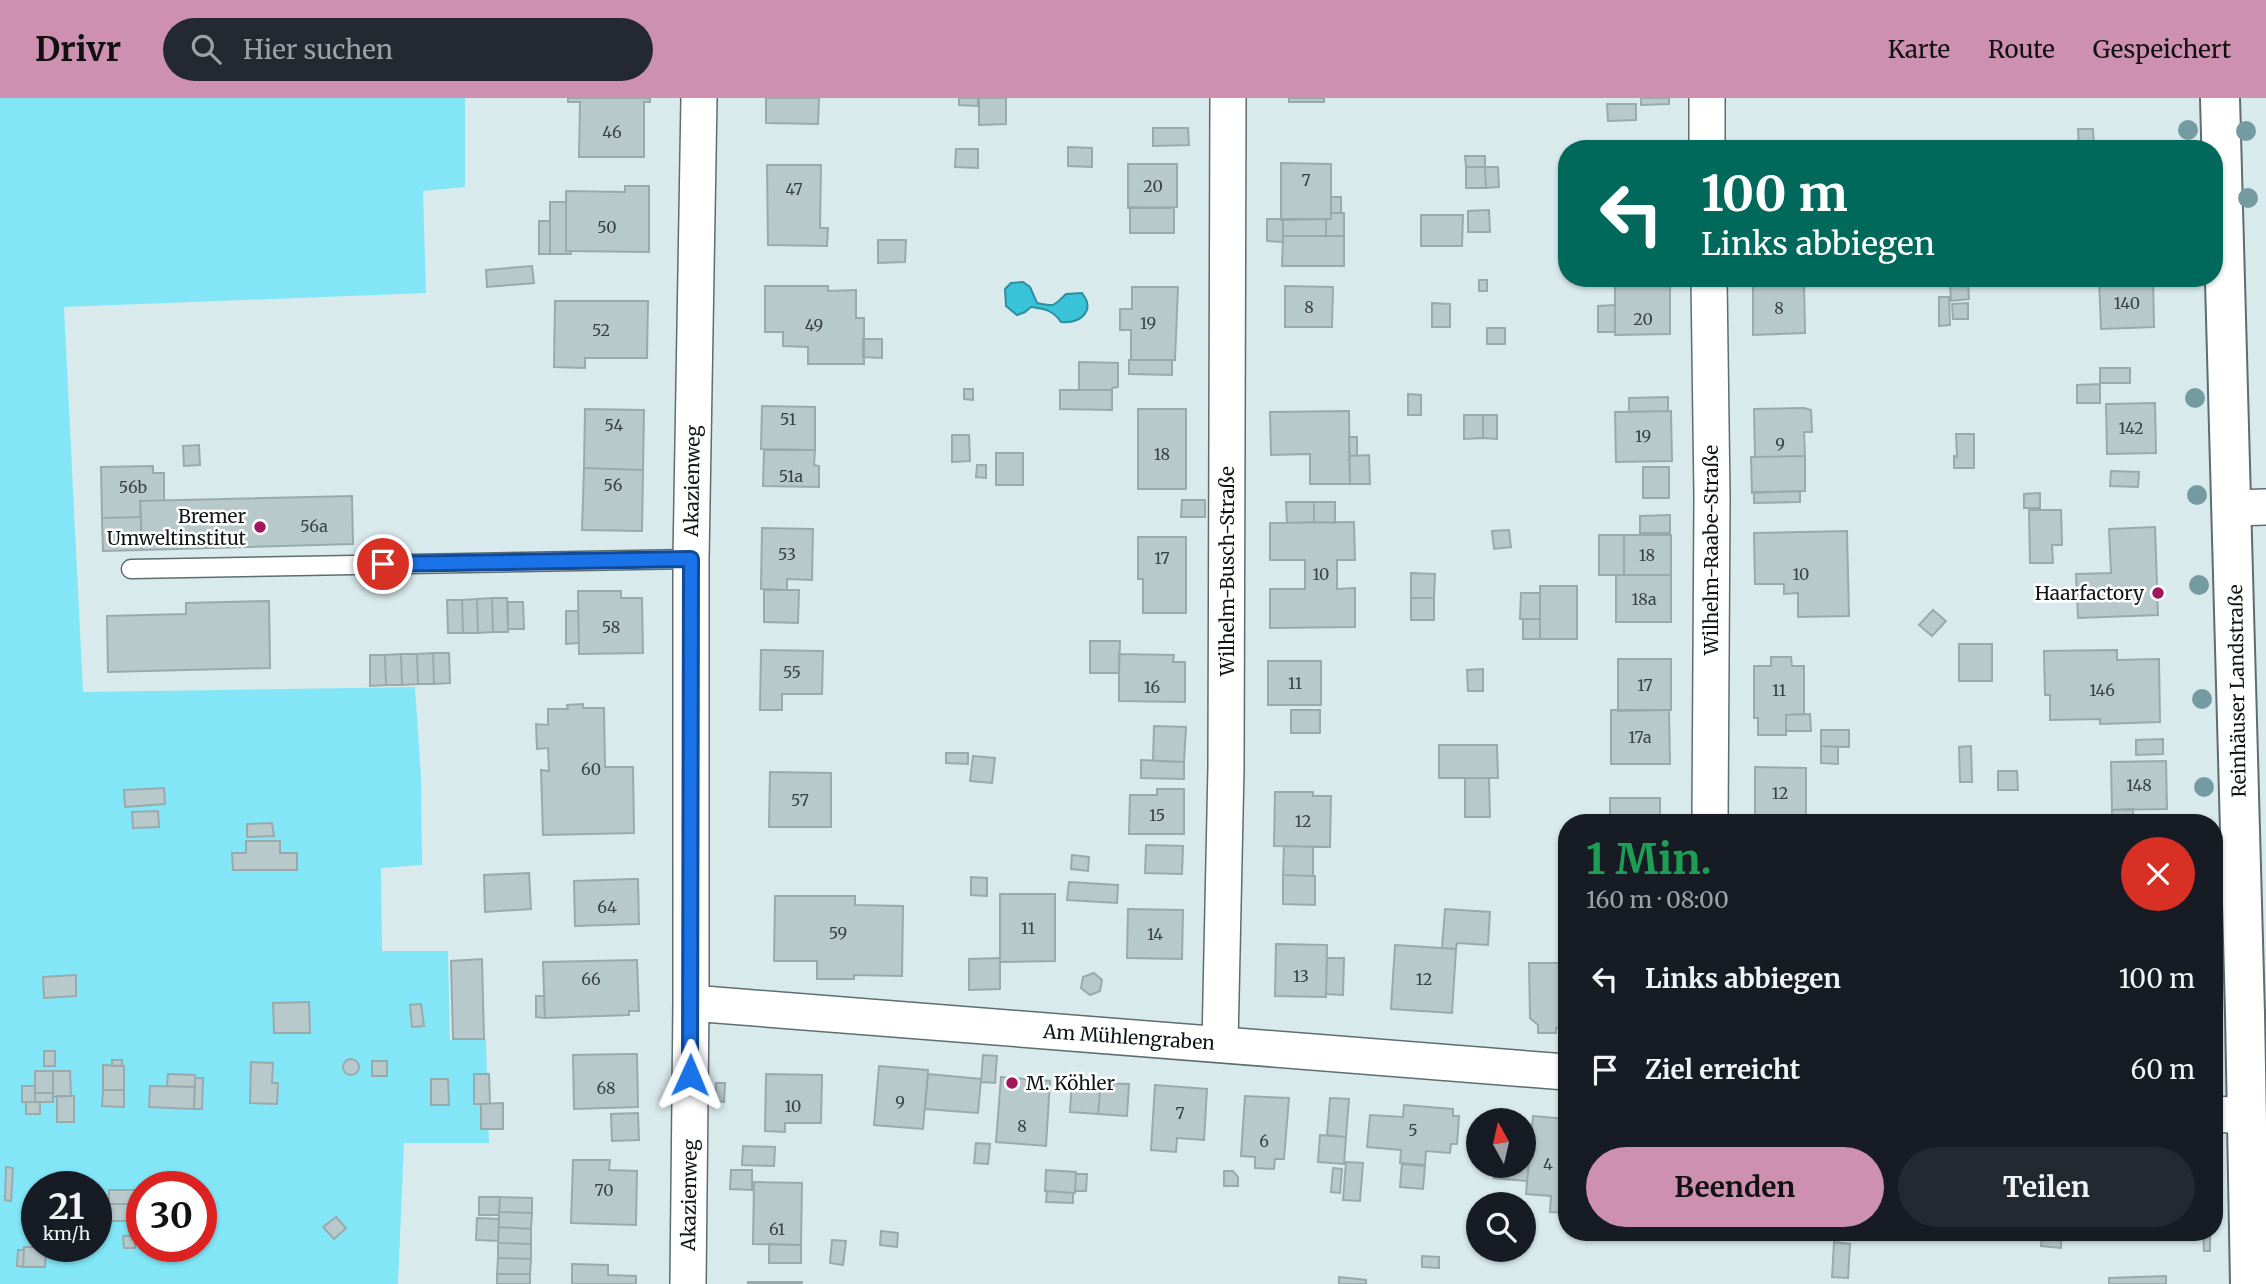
<!DOCTYPE html>
<html lang="de">
<meta charset="utf-8">
<style>
body{margin:0;font-family:Merriweather,serif;background:#242831;color:#f1f3f6;height:100vh;display:flex;flex-direction:column;font-size:26px;white-space:nowrap}
*{box-sizing:border-box;margin:0}
p{font-size:23px;color:#9ea1a6}
.icon{flex:none;width:38px;height:38px;fill:none;stroke:currentColor;stroke-width:2;stroke-linecap:round;stroke-linejoin:round}
.map{position:relative;flex:1;overflow:hidden}
.side{position:absolute;left:1558px;top:716px;width:665px;height:427px;display:flex;flex-direction:column;background:#171b24;border-radius:28px;box-shadow:0 2px 5px #0004}
.side>*{flex:none}
.hud{position:absolute;left:1558px;top:42px;width:665px;height:147px;border-radius:28px;box-shadow:0 2px 5px #0004;background:#00695c;color:#fff;overflow:hidden}
.needle{width:46px;rotate:352deg}
.buttons{position:absolute;left:1466px;top:1010px;display:grid;gap:14px}
.buttons a{display:grid;place-items:center;width:70px;height:70px;border-radius:50%;background:#171b24;box-shadow:0 2px 5px #0004;font-size:35px}
.speed{position:absolute;left:21px;top:1073px;display:flex;gap:14px;font-size:35px;font-weight:700;text-align:center}
.speed>*{display:grid;place-content:center;width:91px;height:91px;border-radius:50%;background:#171b24;box-shadow:0 2px 5px #0004;line-height:1}
.speed small{font-size:18px;font-weight:400}
.speed .limit{border:10px solid #d22;background:#fff;color:#111}
.pin{position:absolute;display:grid;place-items:center;width:60px;height:60px;color:#fff;margin:-30px;border:4px solid #fff;border-radius:50%;box-shadow:0 2px 7px #0007}
.me{position:absolute;width:77px;margin:-38px;rotate:1deg;stroke-linejoin:round;filter:drop-shadow(0 0 5px #0008)}
.turn{display:flex;align-items:center;gap:24px;height:147px;padding:0 28px;font-size:32px}
.turn .icon{width:91px;height:91px;stroke-width:2.5}
.turn b{display:block;font-size:49px;line-height:60px}
.round{display:grid;place-items:center;flex:none;width:74px;height:74px;border-radius:37px;background:#242831}
.head{display:flex;align-items:center;justify-content:space-between;height:119px;padding:0 28px}
h1{font-size:42px;font-weight:700;line-height:52px;color:#1e9e55}
.button{display:flex;gap:14px;margin-top:auto;padding:14px 28px}
.button a{flex:1;height:80px;border-radius:42px;background:#ce90b1;color:#111;font-size:28px;font-weight:700;line-height:80px;text-align:center}
.button a+a{background:#242831;color:#f1f3f6}
ul{padding:0;list-style:none}
li{display:flex;align-items:center;gap:21px;height:91px;padding:0 28px}
li div{flex:1}
li b{display:block;font-size:26px}
li em{font-style:normal}
header{display:flex;align-items:center;gap:42px;box-sizing:border-box;height:98px;padding:0 35px;background:#ce90b1;color:#111}
header strong{font-size:33px}
nav{display:flex;gap:38px;margin-inline-start:auto;font-size:24px}
.search{width:490px;height:63px;background:#242831;display:flex;align-items:center;gap:18px;box-sizing:border-box;padding:0 24px;border-radius:38px;color:#9ea1a6;font-size:26px}
.map>svg:first-child{display:block}
.green{fill:#82e6f7;fill-rule:evenodd}
.water{fill:#38c3d8;stroke:#2c8f9e;stroke-width:2}
.building{fill:#b8c9cc;stroke:#99aaad;stroke-width:2}
.lines{fill:none;stroke-linecap:round;stroke-linejoin:round}
.service-casing{stroke:#5e6d70;stroke-width:21}
.minor-casing{stroke:#5e6d70;stroke-width:38}
.secondary-casing{stroke:#5e6d70;stroke-width:42}
.service{stroke:#fff;stroke-width:18}
.minor{stroke:#fff;stroke-width:35}
.secondary{stroke:#fff;stroke-width:38}
.tree{fill:#759ba2}
.route-casing{stroke:#114b97;stroke-width:18}
.route{stroke:#1a73e8;stroke-width:12}
.poi-dot{fill:#a3175d;stroke:#fff;stroke-width:2.5}
.labels{text-anchor:middle;stroke-width:5;stroke-linejoin:round;paint-order:stroke}
.number-label{font-size:16px;fill:#3a4344}
.street-label{font-size:19px;fill:#101617;stroke:#fff}
.poi-label{font-size:19px;fill:#101617;stroke:#fff;text-anchor:end}
</style>
<header>
<strong>Drivr</strong>
<div class="search"><svg class="icon" aria-label="search" viewBox="0 0 24 24"><circle cx="10" cy="10" r="6"/><path d="M15 15l6 6"/></svg>Hier suchen</div>
<nav><a>Karte</a><a>Route</a><a>Gespeichert</a></nav>
</header>
<div class="map">
<svg width="2266" height="1186" viewBox="0 0 2266 1186">
<rect width="100%" height="100%" fill="#d9eaed"/>
<path class="green" d="M0 0H465V89L423 93 426 195 64 209 83 594 415 589 421 679 422 767 381 770 382 853H448L450 942 486 941 489 1045H404L398 1186H0ZM37 1088H96V1148H37ZM142 1088H201V1148H142Z"/>
<path class="water" d="M1023 184 1030 189 1037 205C1056 209 1053 208 1066 196L1082 195C1096 213 1080 226 1061 224 1053 212 1045 211 1031 209L1025 214 1017 217 1006 208 1005 191 1011 185Z"/>
<path class="building" d="M568 0H650V4H644V59H579L580 4H568Z
M766 0H819L818 26 766 25Z
M959 0H978V8L959 7Z
M979 0H1006V26L979 27Z
M1289 0H1324V4H1289Z
M1641 0H1669V6L1641 7Z
M1607 6H1636V22L1608 23Z
M1153 30H1188L1189 47 1153 48Z
M2078 31H2093L2094 51H2079Z
M2148 48V51H2094V50Z
M1068 49 1092 50V69L1068 68Z
M956 51H978V70L955 69Z
M1465 58H1485V69H1466Z
M1281 65 1331 66V121L1281 122Z
M1128 66H1177V109L1128 110Z
M767 67H821L820 130H828L827 148 768 147Z
M1466 69H1485L1486 90H1466Z
M1485 69H1498L1499 89 1486 90Z
M625 88H649V154L566 153V93L625 94Z
M1331 99H1341V115H1331Z
M550 104H566V153H571V156H550Z
M1130 109 1174 110V135H1130Z
M1489 112 1490 134H1468V113Z
M1331 115H1344V138H1326V121H1331Z
M1421 117H1463L1462 148H1421Z
M1267 121H1283V144L1267 143Z
M1283 121H1326V138H1283Z
M539 123H550V156H539Z
M1283 138H1344V168H1282Z
M878 142H906L905 164 878 165Z
M532 168 534 185 487 189 486 172Z
M2099 180H2153L2154 229 2101 231Z
M1479 182H1487V193H1479Z
M1804 184 1805 235 1753 237V185Z
M1968 185 1969 201 1951 203 1950 186Z
M765 188H828V193L856 192V220H864V266H808V249L783 248V234H765Z
M1285 188 1333 189 1332 229H1285Z
M1615 188H1670V236L1615 237Z
M1132 189H1178L1175 262H1131V232H1120V211H1132Z
M1939 199H1949L1950 227 1939 228Z
M555 203H648L647 260H585V270L554 269Z
M1432 205 1450 206V229H1432Z
M1968 205V221H1953L1952 206Z
M1615 207V234H1598V208Z
M1487 230H1505V246H1487Z
M863 241H882V260L863 259Z
M1129 262H1172V277L1129 276Z
M1079 264 1118 265V289L1112 290V292H1079Z
M2100 270H2130V285H2100Z
M2100 286V305H2077V287Z
M964 291H973V302L964 301Z
M1060 292H1112V312L1060 311Z
M1408 296 1421 297V317H1408Z
M1668 299V313L1629 314V300Z
M2155 305 2156 355 2107 356 2106 306Z
M762 308 815 309V352L761 351Z
M1804 310 1811 312 1812 334H1804L1805 358 1755 359 1754 311Z
M585 311 644 312 643 372 584 370Z
M1138 311H1186V391H1138Z
M1349 313 1350 386H1310V356L1271 357 1270 314Z
M1671 313 1672 363 1616 364 1615 314Z
M1464 317H1483V340L1464 341Z
M1483 317H1497V341L1483 340Z
M1956 336H1974V370H1954V358L1957 359Z
M952 337H969L970 363 952 364Z
M1349 339H1357V358H1349Z
M199 347 200 367 184 368 183 348Z
M764 352H815L814 367 819 368V389L763 388Z
M996 355H1023V387H996Z
M1369 357 1370 386H1350L1349 358Z
M1805 358V393L1752 395 1751 359Z
M977 367H986V380L976 379Z
M153 368V375H164V403H140L141 419 102 420 101 369Z
M1643 369H1669V400H1643Z
M584 370 643 372 642 433 582 432Z
M2111 373 2139 374 2138 389 2110 388Z
M1800 393V404L1754 405V394Z
M2040 395V410H2024V396Z
M352 398 353 446 142 452 140 403Z
M1182 402H1205V419H1181Z
M1286 404H1314V424L1287 425Z
M1314 404H1335V425L1314 424Z
M2029 412H2061L2062 447H2052L2053 465H2030Z
M1670 417V435H1640V418Z
M141 419 142 452 103 453 102 420Z
M1354 424 1355 462H1337V491L1355 490V529L1270 530V491H1305V462H1270V425Z
M2155 429 2158 517 2078 520 2076 476 2111 475 2109 431Z
M762 430 813 431 812 482 787 481V492L761 491Z
M1509 432 1511 449 1494 451 1492 433Z
M1847 433 1849 518 1798 519V495L1784 496V486H1755L1754 435Z
M1599 437H1624V477H1599Z
M1624 437H1671V477H1624Z
M1138 439H1186V515H1143V481H1138Z
M1411 475 1435 476 1434 500H1411Z
M1616 477H1671V524H1616Z
M1540 488H1577V541H1540Z
M764 492H799L798 525 764 524Z
M578 493H621V500H642L643 555 579 556Z
M1521 495H1540V521H1520Z
M492 500H507L508 534H493Z
M492 500 493 534 478 535 477 501Z
M1411 500H1434V522H1411Z
M477 501 478 535H463L462 502Z
M447 502H462L463 535H448Z
M269 503 270 570 108 574 107 518 186 516V505Z
M508 504H523L524 531H508Z
M1933 512 1946 523 1932 538 1919 527Z
M566 513H578L579 545 566 546Z
M1523 521H1540V541H1523Z
M1090 543H1120L1119 575H1090Z
M1959 546H1992V583H1959Z
M761 552 823 553 822 596H782V612H760Z
M2117 552V562L2159 561 2160 624 2100 626V621L2050 622V597H2045L2044 553Z
M433 555H449L450 585 434 586Z
M433 555 434 586H418L417 556Z
M401 556H417L418 586 402 587Z
M401 556 402 587H386L385 557Z
M1119 556 1174 557 1173 564H1185V604L1119 603Z
M370 557H385L386 587 370 588Z
M1771 559H1791L1792 568H1804V616L1786 617V637H1758V620H1754V568H1771Z
M1618 561H1671V612L1618 613Z
M1268 563H1321V607H1268Z
M1483 571V593H1468L1467 572Z
M583 606V610H604L605 669H633L634 735 543 737 541 672 549 673 548 650 537 651 536 626 548 627V611H568L567 607Z
M1291 612H1320V635H1291Z
M1611 612H1669L1670 666H1611Z
M1810 616 1811 633H1786V617Z
M1154 628 1186 629 1184 664 1153 663Z
M1821 632H1849V649L1821 648Z
M2163 641V656L2136 657V642Z
M1439 647H1497L1498 680H1439Z
M1821 648 1838 649V666L1821 665Z
M1971 648 1972 684H1960L1959 649Z
M946 655H968V666L946 665Z
M973 658 995 660 992 685 970 683Z
M1141 662 1184 664V681L1141 680Z
M2166 663 2167 711 2112 712 2111 664Z
M1755 669 1806 670V721H1755Z
M1998 673H2017L2018 692H1998Z
M770 674 831 675V729H769Z
M1465 680H1489L1490 719H1465Z
M164 690 165 706 125 709 124 692Z
M1157 691H1184V736H1129L1130 697H1157Z
M1275 694H1313V698H1331L1330 749 1274 748Z
M1610 700H1660V724H1610Z
M2133 711V723L2112 724V712Z
M158 713 159 729 133 730 132 714Z
M272 725 274 738 247 739V726Z
M246 743H280V755H297V772H233L232 755H246Z
M1146 747 1183 748 1182 776 1145 775Z
M1284 748 1313 749V778L1283 777Z
M1072 757 1089 759 1088 773 1071 771Z
M529 775 531 811 485 814 484 777Z
M1283 777 1315 778V807L1283 806Z
M971 779 987 780V798L971 797Z
M633 781H638L639 826 575 828 574 783Z
M1069 784 1118 787 1117 805 1067 802Z
M1000 796H1055V863L1000 864Z
M775 798H855V807L903 808 902 878 854 877V881H817V863H774Z
M1128 811 1183 812 1182 861 1127 860Z
M1445 811 1490 814 1488 847 1457 845 1456 851 1442 850Z
M1276 846 1327 847 1326 899 1275 898Z
M1395 847 1456 851 1452 915 1391 911Z
M1000 860V891L969 892V861Z
M1327 860H1344L1343 897 1326 896Z
M482 861 484 941H453L451 863Z
M637 862 639 913H629V917L545 920 543 864Z
M1529 865H1566V930H1556V935H1538V927L1530 920Z
M1094 875 1102 882 1100 893 1090 897 1081 890 1083 879Z
M76 877V898L44 900 43 879Z
M536 898H544L545 920 536 919Z
M309 904 310 935H274L273 905Z
M421 906 424 928 412 929 410 907Z
M44 953H55V968H44Z
M629 956H637L638 1009 574 1011 573 957Z
M983 957 997 958 995 985 981 984Z
M343 969a8 8 0 1 1 16 0a8 8 0 1 1-16 0Z
M112 962H122V968H112Z
M372 963H387V978H372Z
M251 964 273 965 272 985H278L277 1006 250 1005Z
M103 967 124 968V992H103Z
M879 968 928 972 923 1031 874 1027Z
M35 973H53V995H35Z
M53 973H70L71 998 53 999Z
M168 976 195 977V989L167 988Z
M474 976H489L490 1006H474Z
M766 976 822 977 821 1025H785V1034L765 1033Z
M928 976 981 981 978 1015 925 1011Z
M1001 979 1050 983 1046 1048 996 1044Z
M195 980H203L202 1011H194Z
M431 981H448L449 1007H431Z
M1072 983 1101 985 1098 1016 1070 1014Z
M716 985H725L724 1004 715 1003Z
M1101 985 1129 986 1127 1018 1098 1016Z
M1155 987 1207 991 1204 1042 1177 1040 1176 1054 1151 1052Z
M22 988H35V1004H22Z
M150 988 195 989 194 1011 149 1009Z
M103 992H124V1009L102 1008Z
M35 995H53V1004H35Z
M57 998H74V1024H57Z
M1245 998 1289 1000 1284 1061H1275L1274 1071 1255 1070V1059L1241 1058Z
M1330 1000 1349 1001 1346 1039 1327 1037Z
M26 1004H40V1016H26Z
M503 1005V1031H481V1006Z
M1404 1007 1453 1011V1018H1459L1457 1046H1451L1450 1055 1426 1053 1425 1067 1400 1065 1401 1052 1367 1049 1370 1017 1403 1019Z
M638 1015 639 1042 612 1043 611 1016Z
M1533 1018 1566 1021V1115L1550 1114 1551 1098 1526 1096Z
M1320 1037 1346 1039 1344 1066 1318 1064Z
M976 1045 990 1046 988 1066 974 1065Z
M743 1048 775 1049 774 1068 742 1067Z
M1524 1048H1530L1527 1083 1494 1080 1495 1068H1524Z
M573 1062H610L609 1072 637 1073 636 1127 571 1125Z
M1346 1064 1363 1065 1360 1103 1343 1102Z
M1402 1066 1425 1068 1423 1091 1400 1089Z
M6 1069 13 1070 11 1103 5 1102Z
M1333 1070 1342 1071 1340 1095 1331 1094Z
M731 1072H752V1092L730 1091Z
M1046 1072 1076 1074 1075 1095 1045 1093Z
M1224 1073H1233L1238 1079V1088H1224Z
M1076 1076H1087L1086 1093H1075Z
M754 1084 802 1085 801 1147 753 1146Z
M109 1092H142V1106H109Z
M1047 1093 1073 1095V1105L1046 1104Z
M479 1099H500L499 1117H479Z
M500 1099 532 1100V1115L499 1114Z
M109 1106H142V1123H108Z
M499 1114 532 1115 531 1131 499 1129Z
M336 1119 346 1130 334 1141 323 1129Z
M477 1120 499 1121 498 1143 476 1142Z
M499 1129 531 1131V1146L498 1145Z
M881 1133 898 1135 897 1149 880 1147Z
M2042 1134H2062L2061 1140 2042 1138Z
M2203 1134H2210V1153H2204Z
M123 1138H135V1150H124Z
M2042 1138 2061 1140V1150L2041 1148Z
M832 1142 846 1143 843 1167 830 1165Z
M1834 1144 1850 1146 1848 1180 1832 1179Z
M498 1145 531 1146V1161L498 1160Z
M769 1146 801 1147V1165H769Z
M24 1149H46L45 1169H23Z
M18 1152H24L23 1169 17 1168Z
M1422 1158 1439 1159V1170L1422 1169Z
M498 1160 531 1161 530 1176H497Z
M572 1166 608 1167V1177L636 1178V1186H572Z
M497 1176H530V1186H497Z
M2166 1178V1186H2109V1180Z
M1339 1179 1366 1182V1186H1339Z
M748 1184H802V1186H748Z"/>
<g class="lines">
<g class="service-casing">
<path id="service" d="M131 471 691 461"/>
</g>
<g class="minor-casing">
<path id="minor" d="M1707 0V51
M1709 180 1712 399 1710 724
M2232 410 2266 409
M691 905 1566 974
M1220 946 1226 669 1228 0
M2214 1016 2246 1018
M688 1186 691 905V461L699 0"/>
</g>
<g class="secondary-casing">
<path id="secondary" d="M2220 0 2245 916 2250 1186"/>
</g>
<use href="#service" class="service"/>
<use href="#minor" class="minor"/>
<use href="#secondary" class="secondary"/>
</g>
<g class="tree">
<circle cx="2188" cy="32" r="10"/>
<circle cx="2246" cy="33" r="10"/>
<circle cx="2248" cy="100" r="10"/>
<circle cx="2195" cy="300" r="10"/>
<circle cx="2197" cy="397" r="10"/>
<circle cx="2199" cy="487" r="10"/>
<circle cx="2202" cy="601" r="10"/>
<circle cx="2204" cy="689" r="10"/>
</g>
<g class="lines">
<g class="route-casing">
<path id="route" d="M383 466 691 461 690 977"/>
</g>
<use href="#route" class="route"/>
</g>
<g class="poi-dot">
<circle cx="260" cy="429" r="7"/>
<circle cx="2158" cy="495" r="7"/>
<circle cx="1012" cy="985" r="7"/>
</g>
<g class="labels">
<g class="number-label">
<text x="612" y="40">46</text>
<text x="1306" y="88">7</text>
<text x="1153" y="94">20</text>
<text x="794" y="97">47</text>
<text x="607" y="135">50</text>
<text x="2127" y="211">140</text>
<text x="1309" y="215">8</text>
<text x="1779" y="216">8</text>
<text x="1643" y="227">20</text>
<text x="1148" y="231">19</text>
<text x="814" y="233">49</text>
<text x="601" y="238">52</text>
<text x="788" y="327">51</text>
<text x="614" y="333">54</text>
<text x="2131" y="336">142</text>
<text x="1643" y="344">19</text>
<text x="1780" y="352">9</text>
<text x="1162" y="362">18</text>
<text x="791" y="384">51a</text>
<text x="613" y="393">56</text>
<text x="133" y="395">56b</text>
<text x="314" y="434">56a</text>
<text x="787" y="462">53</text>
<text x="1647" y="463">18</text>
<text x="1162" y="466">17</text>
<text x="1321" y="482">10</text>
<text x="1801" y="482">10</text>
<text x="1644" y="507">18a</text>
<text x="611" y="535">58</text>
<text x="792" y="580">55</text>
<text x="1295" y="591">11</text>
<text x="1645" y="593">17</text>
<text x="1152" y="595">16</text>
<text x="1779" y="598">11</text>
<text x="2102" y="598">146</text>
<text x="1640" y="645">17a</text>
<text x="591" y="677">60</text>
<text x="2139" y="693">148</text>
<text x="1780" y="701">12</text>
<text x="800" y="708">57</text>
<text x="1157" y="723">15</text>
<text x="1303" y="729">12</text>
<text x="607" y="815">64</text>
<text x="1028" y="836">11</text>
<text x="838" y="841">59</text>
<text x="1155" y="842">14</text>
<text x="1301" y="884">13</text>
<text x="591" y="887">66</text>
<text x="1424" y="887">12</text>
<text x="606" y="996">68</text>
<text x="900" y="1010">9</text>
<text x="793" y="1014">10</text>
<text x="1180" y="1021">7</text>
<text x="1022" y="1034">8</text>
<text x="1413" y="1038">5</text>
<text x="1264" y="1049">6</text>
<text x="1548" y="1072">4</text>
<text x="604" y="1098">70</text>
<text x="777" y="1137">61</text>
</g>
<g class="street-label">
<text transform="translate(692 383) rotate(-89)" y="7">Akazienweg</text>
<text transform="translate(1711 452) rotate(-90)" y="7">Wilhelm-Raabe-Straße</text>
<text transform="translate(1227 473) rotate(-90)" y="7">Wilhelm-Busch-Straße</text>
<text transform="translate(2237 593) rotate(-91)" y="7">Reinhäuser Landstraße</text>
<text transform="translate(1129 939) rotate(4)" y="7">Am Mühlengraben</text>
<text transform="translate(689 1097) rotate(-89)" y="7">Akazienweg</text>
</g>
<g class="poi-label">
<text x="246" y="425">Bremer<tspan x="246" dy="22">Umweltinstitut</tspan></text>
<text x="2144" y="502">Haarfactory</text>
<text x="1026" y="992" text-anchor="start">M. Köhler</text>
</g>
</g>
</svg>
<div class="buttons">
<a><svg class="needle" viewBox="-14 -14 28 28"><path d="M0-13l5 13h-10z" fill="#e53935"/><path d="M0 13l5-13h-10z" fill="#9ea1a6"/></svg></a>
<a><svg class="icon" aria-label="search" viewBox="0 0 24 24"><circle cx="10" cy="10" r="6"/><path d="M15 15l6 6"/></svg></a>
</div>
<div class="speed"><div>21<small>km/h</small></div><div class="limit">30</div></div>
<div class="pin" style="left:383px;top:466px;background:#d93025"><svg class="icon" aria-label="arrive" viewBox="0 0 24 24"><path d="M6 21V4h12l-3 4 3 4H6"/></svg></div>
<svg class="me" style="left:690px;top:977px" viewBox="-20 -20 40 40"><path d="M0-17L14 15 0 8-14 15z" fill="#1a73e8" stroke="#fff" stroke-width="4"/></svg>
<div class="hud">
<div class="turn"><svg class="icon" aria-label="left" viewBox="0 0 24 24"><path d="M17 20v-9H6M10 6l-5 5 5 5"/></svg><div><b>100 m</b>Links abbiegen</div></div>
</div>
<section class="side">
<div class="head"><div><h1>1 Min.</h1><p>160 m · 08:00</p></div><a class="round" style="background:#d93025;color:#fff"><svg class="icon" aria-label="close" viewBox="0 0 24 24"><path d="M6 6l12 12M18 6L6 18"/></svg></a></div>
<ul>
<li><svg class="icon" aria-label="left" viewBox="0 0 24 24"><path d="M17 20v-9H6M10 6l-5 5 5 5"/></svg><div><b>Links abbiegen</b></div><em>100 m</em></li>
<li><svg class="icon" aria-label="arrive" viewBox="0 0 24 24"><path d="M6 21V4h12l-3 4 3 4H6"/></svg><div><b>Ziel erreicht</b></div><em>60 m</em></li>
</ul>
<div class="button"><a>Beenden</a><a>Teilen</a></div>
</section>
</div>
